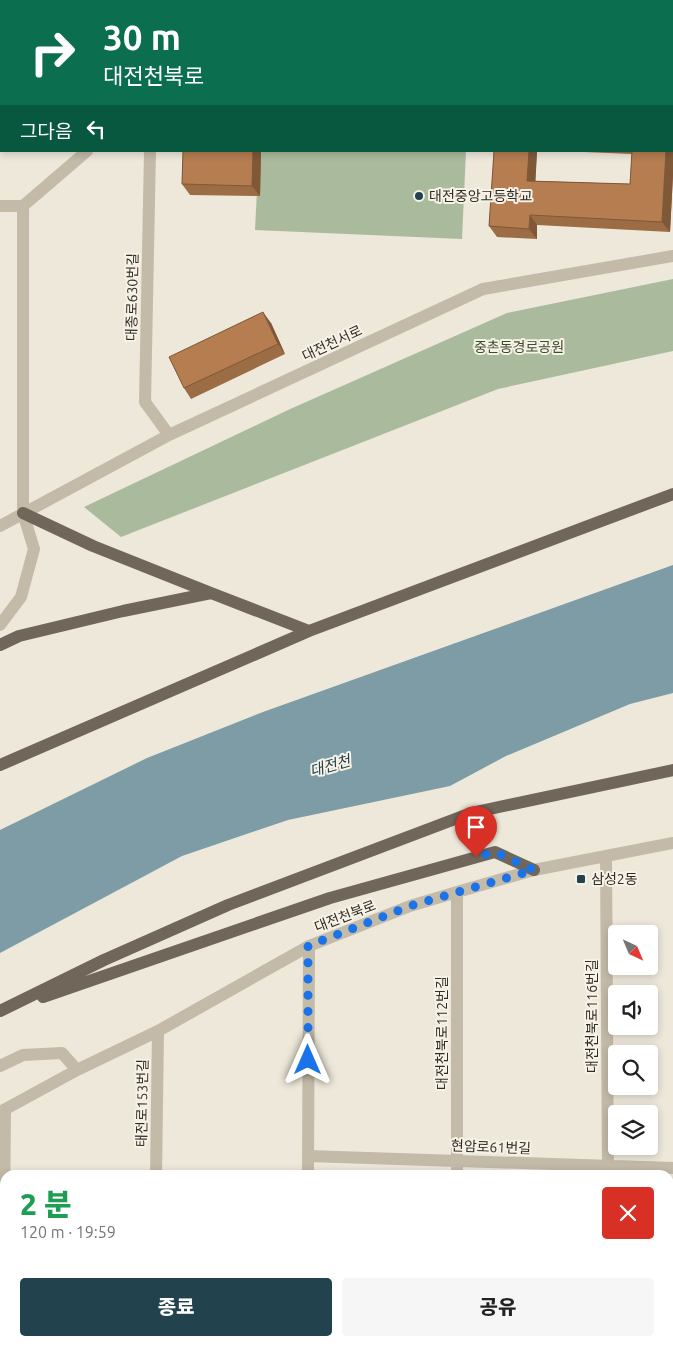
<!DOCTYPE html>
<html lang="ko">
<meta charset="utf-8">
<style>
body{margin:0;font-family:Ubuntu,"Noto Sans KR",sans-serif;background:#f6f6f6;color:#222;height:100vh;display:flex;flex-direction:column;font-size:19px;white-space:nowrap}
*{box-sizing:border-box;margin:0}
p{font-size:16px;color:#767676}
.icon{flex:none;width:28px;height:28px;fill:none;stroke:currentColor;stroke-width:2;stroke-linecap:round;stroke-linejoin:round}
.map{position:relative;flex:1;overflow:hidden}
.sheet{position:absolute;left:0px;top:1170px;width:674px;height:176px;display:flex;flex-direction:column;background:#fff;border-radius:15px 15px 0 0;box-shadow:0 2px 8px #0003}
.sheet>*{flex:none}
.banner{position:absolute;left:0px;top:0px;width:674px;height:152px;box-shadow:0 2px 8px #0003;background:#0b6e4f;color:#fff;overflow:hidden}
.needle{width:32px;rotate:136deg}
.fabs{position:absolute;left:608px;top:925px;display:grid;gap:10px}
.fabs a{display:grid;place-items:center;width:50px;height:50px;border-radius:5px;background:#fff;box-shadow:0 2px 8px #0003;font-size:25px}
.pin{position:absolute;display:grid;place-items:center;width:42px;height:42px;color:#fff;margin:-51px -21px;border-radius:50% 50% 50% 0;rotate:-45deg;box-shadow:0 0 5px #0007}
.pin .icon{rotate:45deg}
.me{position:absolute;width:55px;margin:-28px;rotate:0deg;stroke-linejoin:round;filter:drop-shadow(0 0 4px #0008)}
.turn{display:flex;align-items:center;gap:18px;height:105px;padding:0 20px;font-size:22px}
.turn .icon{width:65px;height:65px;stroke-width:2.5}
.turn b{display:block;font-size:35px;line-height:42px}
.then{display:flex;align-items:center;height:48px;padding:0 20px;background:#0003;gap:10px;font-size:19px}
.round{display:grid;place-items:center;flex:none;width:52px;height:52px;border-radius:5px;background:#f6f6f6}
.head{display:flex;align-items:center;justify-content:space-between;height:85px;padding:0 20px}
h1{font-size:30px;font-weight:800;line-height:38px;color:#1e9e55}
.cta{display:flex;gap:10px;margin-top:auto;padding:10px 20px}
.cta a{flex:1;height:58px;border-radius:5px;background:#22424d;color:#fff;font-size:20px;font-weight:800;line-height:58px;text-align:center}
.cta a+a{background:#f6f6f6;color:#222}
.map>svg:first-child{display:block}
.green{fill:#aaba9c}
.water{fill:#7d9ca6}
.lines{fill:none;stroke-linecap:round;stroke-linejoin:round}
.minor{stroke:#c4baa8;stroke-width:12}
.major{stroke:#71665a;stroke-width:12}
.wall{fill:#9c6c45}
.shaded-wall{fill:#7f5838}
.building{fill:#b57d50;stroke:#7f5838}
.route{stroke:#1a73e8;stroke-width:9;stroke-dasharray:0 16.2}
.poi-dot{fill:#22424d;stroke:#f6f2e5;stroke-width:2}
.labels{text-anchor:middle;stroke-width:4;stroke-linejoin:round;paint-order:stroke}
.poi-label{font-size:14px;fill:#312c27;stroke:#f6f2e5;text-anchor:start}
.street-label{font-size:14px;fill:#312c27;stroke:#f6f2e5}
.park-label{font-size:14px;fill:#3b4c2e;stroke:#f6f2e5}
.water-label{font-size:15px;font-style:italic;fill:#22424d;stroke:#f6f2e5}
</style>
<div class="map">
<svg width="673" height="1346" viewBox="0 0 673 1346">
<rect width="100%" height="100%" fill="#ede8da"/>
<path class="green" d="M267 0H473V1H266Z
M259 151H466L462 239 255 230Z
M673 279V351L498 389 121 537 84 507 288 410 507 313Z"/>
<path class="water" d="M673 565V693L630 704 506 756 450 786 288 820 182 856 0 953V830L147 758 263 712Z"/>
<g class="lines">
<path class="minor" d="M156 1V0
M150 151 145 402 169 435
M0 206H23L87 151
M0 526 169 435 483 289 673 256
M0 625 21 597 34 549 23 513V206
M606 856 608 1175
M457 892V1175
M0 1066 23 1055 62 1053 77 1070
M0 1112 77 1070 158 1031 309 946 410 906 457 892 534 870 673 843
M308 1156 673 1168
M156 1175 158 1031
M308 1175 309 946
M457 1341V1346
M609 1341V1346
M3 1346 5 1109
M155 1346V1341
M308 1346V1341"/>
<path class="major" d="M23 513 93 546 211 593
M0 645 19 636 123 611 211 593 309 631
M0 765 309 631 673 494
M43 997 330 898 495 852 534 870
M0 1011 104 960 228 905 471 813 673 770"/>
</g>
<path class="wall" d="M673 0V175L670 232 537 225V239L497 237 489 226 494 151H537L535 181 630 184 632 154 561 151H672Z
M183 151H261L260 196 190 195 182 184Z
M271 323 285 354 191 399 184 388Z"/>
<path class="shaded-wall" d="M538 0H546V1H538Z
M601 0H610L609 1H601Z
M673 38V175L670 232 662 222 666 151H672Z
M253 151H261L260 196 252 186Z
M529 151H537L535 191 527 181Z
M530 215 537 225V239L529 229Z
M263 312 271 323 285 354 278 344Z"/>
<path class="building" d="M503 0H538V1H503Z
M572 0H601V1H572Z
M644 0H673L672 46V1H644Z
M183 151H253L252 186 182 184Z
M494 151H529L527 181 630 184 632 151H666L662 222 530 215 529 229 489 226Z
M263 312 278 344 184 388 169 357Z"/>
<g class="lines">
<path class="route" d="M308 1060V946L410 906 534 870 495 852 476 857"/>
</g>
<g class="poi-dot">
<circle cx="419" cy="196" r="5"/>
<rect x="576" y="874" width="10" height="10" rx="2.5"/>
</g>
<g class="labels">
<g class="poi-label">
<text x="429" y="201">대전중앙고등학교</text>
<text x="591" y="884">삼성2동</text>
</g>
<g class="street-label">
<text transform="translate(132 297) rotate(-89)" y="5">대종로630번길</text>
<text transform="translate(332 343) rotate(-25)" y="5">대전천서로</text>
<text transform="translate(345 916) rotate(-21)" y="5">대전천북로</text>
<text transform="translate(592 1016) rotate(-90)" y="5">대전천북로116번길</text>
<text transform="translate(442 1033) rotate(-90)" y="5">대전천북로112번길</text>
<text transform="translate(142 1103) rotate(-89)" y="5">태전로153번길</text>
<text transform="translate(491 1147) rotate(2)" y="5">현암로61번길</text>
</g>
<g class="park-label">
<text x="519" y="352">중촌동경로공원</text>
</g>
<g class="water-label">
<text transform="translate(330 766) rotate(-16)" y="5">대전천</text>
</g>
</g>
</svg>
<div class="fabs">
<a><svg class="needle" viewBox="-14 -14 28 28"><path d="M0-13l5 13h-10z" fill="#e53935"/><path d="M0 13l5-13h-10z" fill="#767676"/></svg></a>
<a><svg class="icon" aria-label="sound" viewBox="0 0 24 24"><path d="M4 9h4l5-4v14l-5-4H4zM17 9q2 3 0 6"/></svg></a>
<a><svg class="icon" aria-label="search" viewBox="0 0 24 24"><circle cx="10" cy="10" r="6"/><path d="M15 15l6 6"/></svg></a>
<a><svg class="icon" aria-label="layers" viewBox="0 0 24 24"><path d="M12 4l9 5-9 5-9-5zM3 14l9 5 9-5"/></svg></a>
</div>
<div class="pin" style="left:476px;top:857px;background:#d93025"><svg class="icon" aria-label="arrive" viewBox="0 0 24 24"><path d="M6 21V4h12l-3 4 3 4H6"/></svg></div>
<svg class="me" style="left:308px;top:1060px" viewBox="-20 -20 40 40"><path d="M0-17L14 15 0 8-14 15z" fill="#1a73e8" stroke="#fff" stroke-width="4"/></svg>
<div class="banner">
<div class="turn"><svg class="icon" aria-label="right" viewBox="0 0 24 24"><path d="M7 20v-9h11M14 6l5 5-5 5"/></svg><div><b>30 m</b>대전천북로</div></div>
<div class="then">그다음<svg class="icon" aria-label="left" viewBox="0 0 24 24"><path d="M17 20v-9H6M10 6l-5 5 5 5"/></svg></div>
</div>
<section class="sheet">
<div class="head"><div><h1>2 분</h1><p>120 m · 19:59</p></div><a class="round" style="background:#d93025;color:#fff"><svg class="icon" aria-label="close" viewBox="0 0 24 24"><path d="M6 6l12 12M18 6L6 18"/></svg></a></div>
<div class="cta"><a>종료</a><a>공유</a></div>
</section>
</div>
